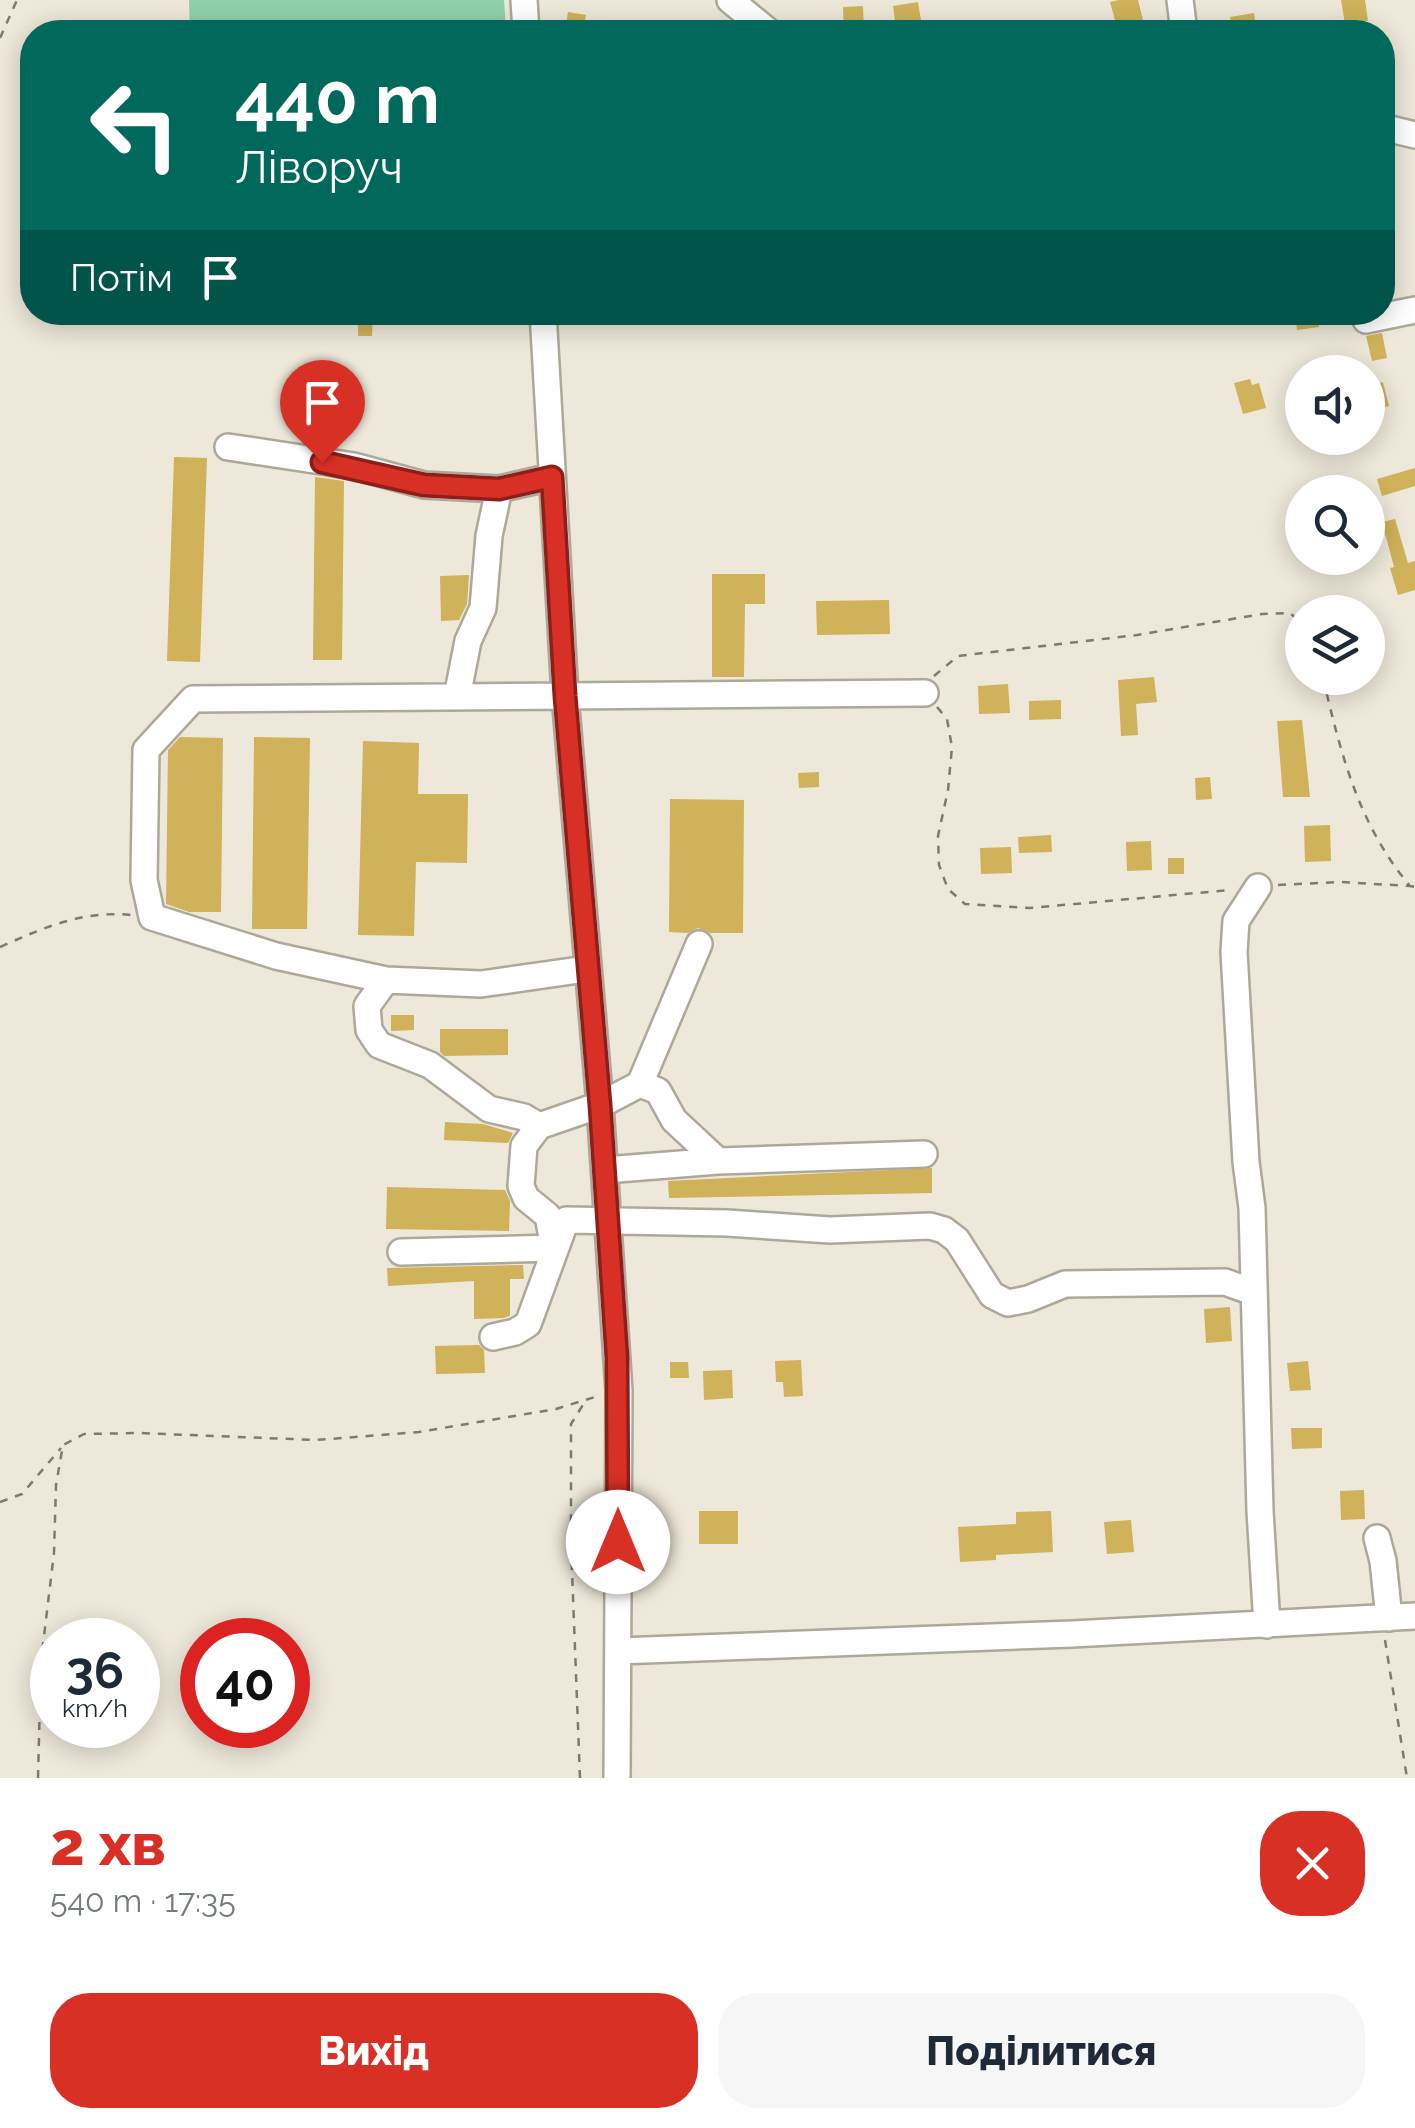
<!DOCTYPE html>
<html lang="uk">
<meta charset="utf-8">
<style>
body{margin:0;font-family:Raleway,sans-serif;background:#f6f6f7;color:#1f2937;height:100vh;display:flex;flex-direction:column;font-size:38px;white-space:nowrap}
*{box-sizing:border-box;margin:0}
p{font-size:32px;color:#747a83}
.icon{flex:none;width:55px;height:55px;fill:none;stroke:currentColor;stroke-width:2;stroke-linecap:round;stroke-linejoin:round}
.map{position:relative;height:1778px;overflow:hidden}
.side{display:flex;flex-direction:column;background:#fff;flex:1}
.side>*{flex:none}
.guide{position:absolute;left:20px;top:20px;width:1375px;height:305px;border-radius:40px;box-shadow:0 5px 25px #0003;background:#00695c;color:#fff;overflow:hidden}
.tools{position:absolute;left:1285px;top:355px;display:grid;gap:20px}
.tools a{display:grid;place-items:center;width:100px;height:100px;border-radius:50%;background:#fff;box-shadow:0 5px 25px #0003;font-size:50px}
.speed{position:absolute;left:30px;top:1618px;display:flex;gap:20px;font-size:50px;font-weight:700;text-align:center}
.speed>*{display:grid;place-content:center;width:130px;height:130px;border-radius:50%;background:#fff;box-shadow:0 5px 25px #0003;line-height:1}
.speed small{font-size:25px;font-weight:400}
.speed .limit{border:15px solid #d22;background:#fff;color:#111}
.pin{position:absolute;display:grid;place-items:center;width:85px;height:85px;color:#fff;margin:-102px -42px;border-radius:50% 50% 50% 0;rotate:-45deg;box-shadow:0 0 10px #0007}
.pin .icon{rotate:45deg}
.me{position:absolute;width:110px;margin:-55px;rotate:0deg;stroke-linejoin:round;filter:drop-shadow(0 0 8px #0008)}
.turn{display:flex;align-items:center;gap:35px;height:210px;padding:0 50px;font-size:45px}
.turn .icon{width:130px;height:130px;stroke-width:2.5}
.turn b{display:block;font-size:70px;line-height:85px}
.then{display:flex;align-items:center;height:95px;padding:0 50px;background:#0003;gap:20px;font-size:38px}
.round{display:grid;place-items:center;flex:none;width:105px;height:105px;border-radius:40px;background:#f6f6f7}
.overview{display:flex;align-items:center;justify-content:space-between;height:170px;padding:0 50px}
h1{font-size:60px;font-weight:800;line-height:75px;color:#d93025}
.cta{display:flex;gap:20px;margin-top:auto;padding:20px 50px}
.cta a{flex:1;height:115px;border-radius:40px;background:#d93025;color:#fff;font-size:40px;font-weight:800;line-height:115px;text-align:center}
.cta a+a{background:#f6f6f7;color:#1f2937}
.map>svg:first-child{display:block}
.green{fill:#8fd1aa}
.building{fill:#cfb25a}
.lines{fill:none;stroke-linecap:round;stroke-linejoin:round}
.minor-casing{stroke:#ada89a;stroke-width:30}
.path{stroke:#7d7a70;stroke-width:2.5;stroke-dasharray:8 8;stroke-linecap:butt}
.minor{stroke:#fff;stroke-width:25}
.route-casing{stroke:#8d1f18;stroke-width:25}
.route{stroke:#d93025;stroke-width:18}
</style>
<div class="map">
<svg width="1415" height="1778" viewBox="0 0 1415 1778">
<rect width="100%" height="100%" fill="#ede8d9"/>
<path class="green" d="M189 0H504L506 29 421 26 420 32H190Z"/>
<path class="building" d="M1119 0H1138L1143 20 1117 27 1110 2Z
M1341 0H1365L1368 21 1345 24Z
M918 2 922 26 902 28 901 20 895 21 893 6Z
M863 6 864 32H844L843 7Z
M568 12 586 15 583 32H565Z
M1254 13 1257 32H1233L1230 17Z
M358 312H373L372 336H358Z
M1295 312H1318L1319 327 1297 330Z
M1382 333 1387 358 1372 361 1366 336Z
M1250 379 1252 385 1259 383 1266 408 1243 414 1234 383Z
M1383 382 1389 406 1368 412V386Z
M174 457 207 458 200 662 167 661Z
M1415 468V486L1382 496 1377 479Z
M315 477 344 481 342 660H313Z
M1395 519 1408 563 1415 561V590L1398 595 1390 568 1394 567 1382 522Z
M712 574H765V604H745L744 677H712Z
M469 575 467 604 459 620 441 621 440 576Z
M889 600 890 634 817 635 816 601Z
M1154 677 1157 702 1136 704 1138 735 1121 736 1118 680Z
M1008 684 1010 713 979 714 978 686Z
M1061 700V719L1029 720V701Z
M1302 720 1310 797H1283L1277 721Z
M180 737 223 738 221 912H189L166 904 168 750Z
M254 737 310 738 307 929H252Z
M363 741 419 743 418 794H468L467 863 416 862 414 936 358 935Z
M819 772V787L799 788 798 773Z
M1210 777 1212 799 1196 800 1195 778Z
M670 799 744 800 743 933H710L698 928 688 933 669 932Z
M1330 825 1331 861 1305 862 1304 826Z
M1051 835 1052 852 1019 853 1018 837Z
M1151 841 1152 870 1127 871 1126 842Z
M1011 847 1012 873 981 874 980 848Z
M1168 858H1184V874H1168Z
M391 1015H414V1030L391 1031Z
M440 1029H508V1055L444 1056 440 1052Z
M445 1122 483 1124 513 1133 508 1143 444 1140Z
M932 1168V1193L669 1198 668 1181Z
M387 1187 505 1190 510 1201 509 1231 386 1229Z
M523 1265 524 1279H510V1316L503 1318 474 1319V1281L388 1286 387 1268Z
M1230 1307 1232 1341 1206 1343 1204 1309Z
M479 1345 484 1350 485 1373 436 1374 435 1346Z
M801 1360 803 1396 784 1397 783 1382H776L775 1361Z
M1308 1361 1311 1390 1290 1391 1287 1363Z
M670 1362H688L689 1378H670Z
M732 1370 733 1398 704 1400 703 1371Z
M1291 1428H1322V1448L1292 1449Z
M1364 1490 1365 1519 1341 1520 1340 1491Z
M699 1511H738V1544H699Z
M1051 1511 1053 1552 996 1555V1560L960 1562 958 1527 1016 1524V1512Z
M1131 1520 1134 1552 1107 1554 1104 1522Z"/>
<g class="lines">
<g class="minor-casing">
<path id="minor" d="M524 0 526 32
M730 0 769 32
M1180 0 1184 32
M1382 127 1415 135
M543 312 565 696 600 1105 619 1391 617 1778
M1366 320 1415 310
M228 447 354 466 424 485 499 489 552 477
M457 697 468 641 483 608 489 536 499 489
M1258 887 1236 921 1234 952 1246 1162 1252 1208 1260 1511 1267 1625
M586 969 481 984 386 980 367 1006 369 1030 379 1045 430 1065 489 1109 524 1117 539 1126 600 1105 640 1084 699 944
M386 980 276 956 152 917 144 880 146 750 193 699 925 693
M640 1084 658 1091 674 1120 718 1161
M605 1170 718 1161 924 1154
M401 1252 554 1248 548 1216 526 1198 521 1186 524 1146 539 1126
M493 1337 515 1332 528 1324 566 1220 727 1223 830 1230 930 1226 944 1230 957 1240 992 1295 1008 1303 1028 1299 1065 1284 1225 1282 1253 1292
M1377 1538 1383 1561 1389 1618
M619 1651 1072 1634 1415 1616"/>
</g>
<path class="path" d="M0 38 17 0
M934 676 958 656 1137 635 1262 614 1290 613 1302 624
M1323 678C1341 754 1358 824 1410 886L1415 887
M937 707 947 719 952 747 948 790 938 836 939 865 948 889 965 904 1030 908 1230 890
M1278 885 1340 882 1410 886
M0 947C43 928 83 910 131 915
M0 1502 22 1494 61 1448
M1385 1640 1407 1778
M38 1778 41 1661 54 1553 56 1485 63 1445 84 1434 139 1433 316 1440 419 1432 556 1409 598 1396
M580 1778 571 1545V1424L586 1400"/>
<use href="#minor" class="minor"/>
</g>
<g class="lines">
<g class="route-casing">
<path id="route" d="M322 462 424 485 499 489 552 477 565 696 600 1105 617 1358 618 1542"/>
</g>
<use href="#route" class="route"/>
</g>
</svg>
<div class="tools">
<a><svg class="icon" aria-label="sound" viewBox="0 0 24 24"><path d="M4 9h4l5-4v14l-5-4H4zM17 9q2 3 0 6"/></svg></a>
<a><svg class="icon" aria-label="search" viewBox="0 0 24 24"><circle cx="10" cy="10" r="6"/><path d="M15 15l6 6"/></svg></a>
<a><svg class="icon" aria-label="layers" viewBox="0 0 24 24"><path d="M12 4l9 5-9 5-9-5zM3 14l9 5 9-5"/></svg></a>
</div>
<div class="speed"><div>36<small>km/h</small></div><div class="limit">40</div></div>
<div class="pin" style="left:322px;top:462px;background:#d93025"><svg class="icon" aria-label="arrive" viewBox="0 0 24 24"><path d="M6 21V4h12l-3 4 3 4H6"/></svg></div>
<svg class="me" style="left:618px;top:1542px" viewBox="-20 -20 40 40"><circle r="19" fill="#fff"/><path d="M0-13L10 11 0 6-10 11z" fill="#d93025"/></svg>
<div class="guide">
<div class="turn"><svg class="icon" aria-label="left" viewBox="0 0 24 24"><path d="M17 20v-9H6M10 6l-5 5 5 5"/></svg><div><b>440 m</b>Ліворуч</div></div>
<div class="then">Потім<svg class="icon" aria-label="arrive" viewBox="0 0 24 24"><path d="M6 21V4h12l-3 4 3 4H6"/></svg></div>
</div>
</div>
<section class="side">
<div class="overview"><div><h1>2 хв</h1><p>540 m · 17:35</p></div><a class="round" style="background:#d93025;color:#fff"><svg class="icon" aria-label="close" viewBox="0 0 24 24"><path d="M6 6l12 12M18 6L6 18"/></svg></a></div>
<div class="cta"><a>Вихід</a><a>Поділитися</a></div>
</section>
